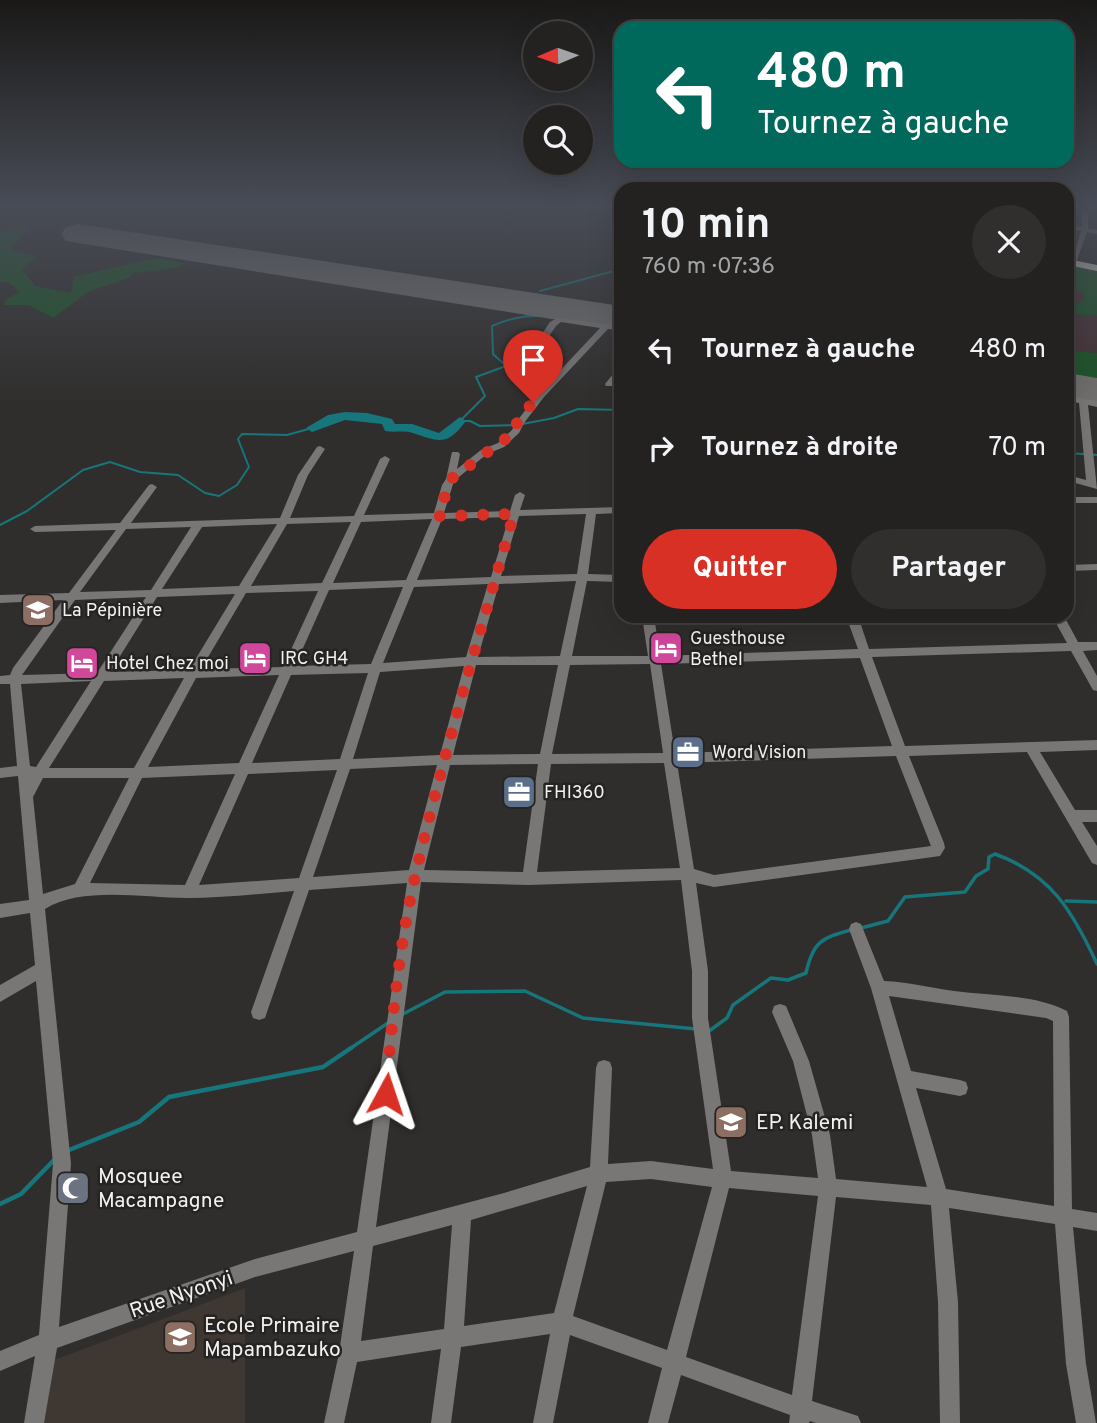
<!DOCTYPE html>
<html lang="fr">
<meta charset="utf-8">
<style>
body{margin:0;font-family:Overpass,sans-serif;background:#302f2e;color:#f1f3f6;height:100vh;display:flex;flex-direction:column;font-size:26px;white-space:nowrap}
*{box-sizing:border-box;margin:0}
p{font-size:23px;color:#a3a4a5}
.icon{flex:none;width:38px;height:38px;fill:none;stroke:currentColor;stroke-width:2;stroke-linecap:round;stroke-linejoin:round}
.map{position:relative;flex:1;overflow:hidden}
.side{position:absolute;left:614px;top:182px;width:460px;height:441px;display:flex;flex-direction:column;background:#242221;border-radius:21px;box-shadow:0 7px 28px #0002,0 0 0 2px #413f3f}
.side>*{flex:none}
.hud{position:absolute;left:614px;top:21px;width:460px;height:147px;border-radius:21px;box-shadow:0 7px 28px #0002,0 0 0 2px #413f3f;background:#00695c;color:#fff;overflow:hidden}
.needle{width:46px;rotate:268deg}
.controls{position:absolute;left:523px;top:21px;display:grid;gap:14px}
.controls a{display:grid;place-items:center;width:70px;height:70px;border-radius:50%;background:#242221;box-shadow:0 7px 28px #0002,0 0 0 2px #413f3f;font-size:35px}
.pin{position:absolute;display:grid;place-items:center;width:60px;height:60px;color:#fff;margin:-72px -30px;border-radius:50% 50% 50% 0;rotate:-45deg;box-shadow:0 0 7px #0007}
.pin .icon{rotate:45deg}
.me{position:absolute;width:77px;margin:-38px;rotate:5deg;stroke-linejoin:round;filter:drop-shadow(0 0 5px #0008)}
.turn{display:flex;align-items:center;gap:24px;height:147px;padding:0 28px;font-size:32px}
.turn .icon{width:91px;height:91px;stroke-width:2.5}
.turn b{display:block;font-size:49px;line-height:60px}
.round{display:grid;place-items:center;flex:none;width:74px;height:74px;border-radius:37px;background:#302f2e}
.summary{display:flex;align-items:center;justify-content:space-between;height:119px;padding:0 28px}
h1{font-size:42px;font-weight:700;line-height:52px}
.action{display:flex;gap:14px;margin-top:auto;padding:14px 28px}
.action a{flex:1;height:80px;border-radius:42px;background:#d93025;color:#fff;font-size:28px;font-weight:700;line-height:80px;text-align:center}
.action a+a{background:#302f2e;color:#f1f3f6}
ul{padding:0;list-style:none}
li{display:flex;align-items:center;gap:21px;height:98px;padding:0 28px}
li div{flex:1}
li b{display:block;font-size:26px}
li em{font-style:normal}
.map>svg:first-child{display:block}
.commercial{fill:#443033}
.built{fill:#3f3732}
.green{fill:#195423}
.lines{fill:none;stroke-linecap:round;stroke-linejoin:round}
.stream-far2{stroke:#16767b;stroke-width:2}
.stream-far1{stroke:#16767b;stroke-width:3.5}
.stream{stroke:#16767b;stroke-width:4.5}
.river{fill:#16767b;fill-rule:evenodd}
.runway{fill:#72706e;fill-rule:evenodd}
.minor{fill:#787776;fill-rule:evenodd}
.highway{fill:#dedcd9;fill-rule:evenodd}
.route{stroke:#d93025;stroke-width:12;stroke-dasharray:0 21.6}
.labels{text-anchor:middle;stroke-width:5;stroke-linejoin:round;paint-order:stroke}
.poi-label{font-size:18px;fill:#f2f1f0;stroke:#262422;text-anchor:start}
.near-poi-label{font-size:21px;fill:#f2f1f0;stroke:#262422;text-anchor:start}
.near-street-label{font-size:21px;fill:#f2f1f0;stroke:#262422}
</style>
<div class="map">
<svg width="1097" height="1423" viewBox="0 0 1097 1423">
<rect width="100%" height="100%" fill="#302e2c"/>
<path class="commercial" d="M1068 286 1083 292 1084 300 1068 310 1074 314 1097 316V353L1068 350V333H1071L1072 325 1068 322Z"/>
<path class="built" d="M79 230 621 310V324L65 237Z
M1068 376 1097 380V398L1068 394Z
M245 1288V1423H40L49 1362Z"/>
<path class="green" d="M33 225 10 249 37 256 22 270 35 286 71 293 74 277 155 258 184 263 181 267 133 273 130 277 88 292 53 318 29 305H4L5 300 20 292 8 282H0V232L16 226Z
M1068 263 1097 268V316L1074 314 1068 310 1084 299 1083 292 1068 286Z
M1068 350 1097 353V380L1068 376Z"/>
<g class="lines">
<path class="stream-far2" d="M1088 210 1095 205
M1068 211H1097
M540 291 621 269
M460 421 485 396 476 377 506 366 493 354 492 326C530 308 568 318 608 324
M460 421H470L480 426 517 425 554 418 578 409 621 410
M1068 453 1097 455
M0 525 27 511 83 470 110 462 140 472 178 475 205 493 219 496 237 485 249 467 238 439 242 434 287 435 312 428"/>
<path class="stream-far1" d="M1066 901 1097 902
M861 928 888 921 905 897 965 892 976 876 988 869 989 857 995 854C1051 874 1073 912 1097 964
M403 1014 445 992 525 991 583 1018 696 1029
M709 1031 727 1018 733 1005 771 978 788 980 806 973C813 942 821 938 851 930
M348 1050 388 1023"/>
<path class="stream" d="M69 1150 139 1122 169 1097 323 1067 351 1048
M0 1204 21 1194 55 1159"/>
<path class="river" d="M345 412 367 413 392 419 395 424H412L439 433 460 417 466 421C447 446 440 442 413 433 404 430 394 433 385 431L382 424 345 420 312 432 306 428 328 415Z"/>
<path class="runway" d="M78 224 621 306V330L66 241 61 234 66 227Z
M1068 373 1097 378V404L1068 399Z"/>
<path class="minor" d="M1085 212 1088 214V229L1097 230V234L1087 232 1076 263 1071 264 1081 231 1068 229V225L1082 227V214Z
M557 318 621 326V330L608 329 544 397 524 423 519 433 504 447 487 454 454 481 444 513 510 511 515 495 520 492 525 495 520 510 621 507V513L596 514 588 574 621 575V582L587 581 572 656H648L642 616H654L660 656 858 649 846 616H858L869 649 1067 643 1052 616H1064L1078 642H1097V650L1083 651 1097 676V691L1093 690 1071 651 872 657 905 746 1097 740V750L1040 752 1075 810H1097V822H1082L1097 846V865L1092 863 1027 752 909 756 944 843 945 848 940 856 714 887 696 883 708 971V1018L731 1171 818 1178 812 1135 793 1061 772 1012 774 1006 780 1004 786 1006 809 1061 830 1135 836 1179 927 1187 871 988 849 929 851 924 856 922 861 924 884 981C908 982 931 988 954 991 991 996 1034 994 1067 1011L1069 1017 1072 1209 1097 1213V1231L1073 1227 1086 1364 1096 1423H1076L1066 1364 1055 1224 949 1208 958 1302 960 1423H940L938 1302 931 1205 836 1197 812 1401 858 1416 861 1423H816L810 1421 809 1423H789L790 1415 681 1375 668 1423H648L662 1368 570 1335 553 1423H533L550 1334 461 1347 451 1423H431L441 1349 357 1362 344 1423H324L339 1353 354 1251 255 1277 57 1348 44 1423H24L35 1356 0 1371V1351L39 1335 53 1164 36 981 0 1002V985L35 965 30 913 0 918V904L29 900 18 776 0 778V768L17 766 10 684H0V676L10 675 13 668 63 600 0 603V595L69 593 116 530 35 532 30 529 35 526 120 523 149 485 152 484 157 487 131 523 280 518 298 475 317 447 320 446 325 449 308 475 290 518 354 516 380 459 385 456 390 459 364 515 434 513 442 485 446 479 452 452H458L460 454 457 469 481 450 498 443 512 430 517 421 538 394 600 328 561 322 556 326 526 370H520L519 368 550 322ZM586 514 577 574 501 576 519 516ZM509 517 491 577 417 580 442 519ZM432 519 406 580 333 583 361 522ZM351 522 322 583 251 586 287 524ZM277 524 239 586 162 589 202 527ZM191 527 151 590 80 592 126 529ZM576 581 560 656 478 657 499 584ZM488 584 466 657 383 663 414 587ZM403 587 371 664 295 666 329 590ZM318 591 283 667 201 669 246 593ZM235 594 189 670 110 672 157 597ZM146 597 97 673 22 675 75 600ZM860 658 892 746 675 753 661 664ZM650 664 663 753 552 754 570 665ZM476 665H558L540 754 453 755ZM464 666 440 755 353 759 380 672ZM368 673 340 759 252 763 291 675ZM279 675 239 763 148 767 196 678ZM184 678 134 768H49L104 681ZM91 681 36 767 30 766 21 684ZM896 756 931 846 714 875 694 869 677 763ZM664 763 680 868 537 872 551 764ZM538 764 523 872 424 870 450 765ZM437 765 409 870 313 877 350 769ZM337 770 299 878 199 885 248 774ZM235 774 185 885 90 883 142 778ZM43 778H129L75 884 43 894 33 797ZM681 880 692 971V1018L713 1169 651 1161 608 1164 612 1068 610 1062 604 1060 598 1062 596 1068 590 1167 504 1193 376 1227 421 882 529 885ZM407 883 357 1232 255 1259 59 1327 71 1164 45 909C82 886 143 898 187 898 222 898 258 894 294 891L251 1012 253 1018 259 1020 265 1018 267 1012 309 890ZM889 996 1046 1018 1053 1021 1054 1206 946 1189 916 1088 960 1096 966 1094 968 1088 966 1082 960 1080 911 1071ZM651 1179 712 1187 667 1350 573 1316 606 1182ZM587 1186 554 1313 464 1326 471 1220ZM729 1188 818 1196 792 1395 686 1357ZM452 1225 444 1329 361 1341 373 1246Z
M618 368H621V375L612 386H606L605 384Z
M1068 396 1097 401V407L1088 405 1097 489 1068 481V475L1086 480 1079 403 1068 401Z
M621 424V447L616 444 615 428Z
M1068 497H1097V503H1068Z
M1097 564V570L1068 571V565Z"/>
<path class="highway" d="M1068 259 1097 265V271L1068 265Z"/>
</g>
<linearGradient id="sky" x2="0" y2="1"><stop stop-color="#1a1918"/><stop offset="0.51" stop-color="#484c56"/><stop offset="1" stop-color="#484c56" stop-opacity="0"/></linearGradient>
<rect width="1097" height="404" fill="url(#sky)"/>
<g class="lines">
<path class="route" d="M386 1094C392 1021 399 945 416 873 444 752 480 633 514 514L438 516 451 479 516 431 517 422 533 402"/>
</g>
<defs>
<g id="school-square" transform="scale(1.75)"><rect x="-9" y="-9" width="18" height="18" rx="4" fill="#8d6e63" stroke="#262422"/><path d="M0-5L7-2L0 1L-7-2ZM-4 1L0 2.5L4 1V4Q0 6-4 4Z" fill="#fff"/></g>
<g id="hotel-square" transform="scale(1.75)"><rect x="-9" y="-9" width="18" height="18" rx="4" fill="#d1479c" stroke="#262422"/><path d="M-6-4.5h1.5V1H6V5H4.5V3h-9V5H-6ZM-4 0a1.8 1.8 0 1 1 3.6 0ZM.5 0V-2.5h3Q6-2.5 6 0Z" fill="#fff"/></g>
<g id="office-square" transform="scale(1.75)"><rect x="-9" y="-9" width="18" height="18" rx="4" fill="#5c6f8a" stroke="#262422"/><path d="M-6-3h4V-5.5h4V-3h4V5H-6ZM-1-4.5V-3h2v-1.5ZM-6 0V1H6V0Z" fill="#fff"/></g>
<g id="mosque-square" transform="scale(1.75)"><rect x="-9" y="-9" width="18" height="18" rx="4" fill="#6b7280" stroke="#262422"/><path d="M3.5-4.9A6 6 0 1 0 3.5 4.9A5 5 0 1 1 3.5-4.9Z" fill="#fff"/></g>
</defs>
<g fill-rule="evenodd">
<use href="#school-square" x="38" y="610"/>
<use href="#hotel-square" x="666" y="648"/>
<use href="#hotel-square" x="255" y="658"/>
<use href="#hotel-square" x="82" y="663"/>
<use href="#office-square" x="688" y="752"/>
<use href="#office-square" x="519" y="792"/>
<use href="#school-square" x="731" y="1122"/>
<use href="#mosque-square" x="73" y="1188"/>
<use href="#school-square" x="180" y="1337"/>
</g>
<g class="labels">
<g class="poi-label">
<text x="62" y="616">La Pépinière</text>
<text x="690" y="644">Guesthouse<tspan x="690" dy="21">Bethel</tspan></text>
<text x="280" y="664">IRC GH4</text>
<text x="106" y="669">Hotel Chez moi</text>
<text x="712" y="758">Word Vision</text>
<text x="544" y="798">FHI360</text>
</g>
<g class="near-poi-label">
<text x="756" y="1129">EP. Kalemi</text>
<text x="98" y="1183">Mosquee<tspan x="98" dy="24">Macampagne</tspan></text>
<text x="204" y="1332">Ecole Primaire<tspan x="204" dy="24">Mapambazuko</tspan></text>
</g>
<g class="near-street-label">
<text transform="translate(181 1294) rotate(-19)" y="7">Rue Nyonyi</text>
</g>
</g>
</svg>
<div class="controls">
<a><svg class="needle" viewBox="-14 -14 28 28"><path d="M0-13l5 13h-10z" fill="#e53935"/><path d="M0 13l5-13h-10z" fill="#a3a4a5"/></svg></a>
<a><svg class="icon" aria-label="search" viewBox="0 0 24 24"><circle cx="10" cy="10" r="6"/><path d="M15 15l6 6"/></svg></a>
</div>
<div class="pin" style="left:533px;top:402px;background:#d93025"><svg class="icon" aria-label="arrive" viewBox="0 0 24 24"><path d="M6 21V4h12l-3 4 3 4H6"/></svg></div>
<svg class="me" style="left:386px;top:1094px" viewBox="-20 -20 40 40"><path d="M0-17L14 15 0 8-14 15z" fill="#d93025" stroke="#fff" stroke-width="4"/></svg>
<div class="hud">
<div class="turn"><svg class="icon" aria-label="left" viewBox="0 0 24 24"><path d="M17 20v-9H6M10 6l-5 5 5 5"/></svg><div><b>480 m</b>Tournez à gauche</div></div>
</div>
<section class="side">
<div class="summary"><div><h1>10 min</h1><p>760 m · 07:36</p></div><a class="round"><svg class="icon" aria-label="close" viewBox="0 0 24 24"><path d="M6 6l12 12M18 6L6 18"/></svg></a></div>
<ul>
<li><svg class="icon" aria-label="left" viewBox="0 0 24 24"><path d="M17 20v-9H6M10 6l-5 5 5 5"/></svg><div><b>Tournez à gauche</b></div><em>480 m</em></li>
<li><svg class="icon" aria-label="right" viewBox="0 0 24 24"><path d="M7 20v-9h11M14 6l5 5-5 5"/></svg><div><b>Tournez à droite</b></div><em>70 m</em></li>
</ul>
<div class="action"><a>Quitter</a><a>Partager</a></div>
</section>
</div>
